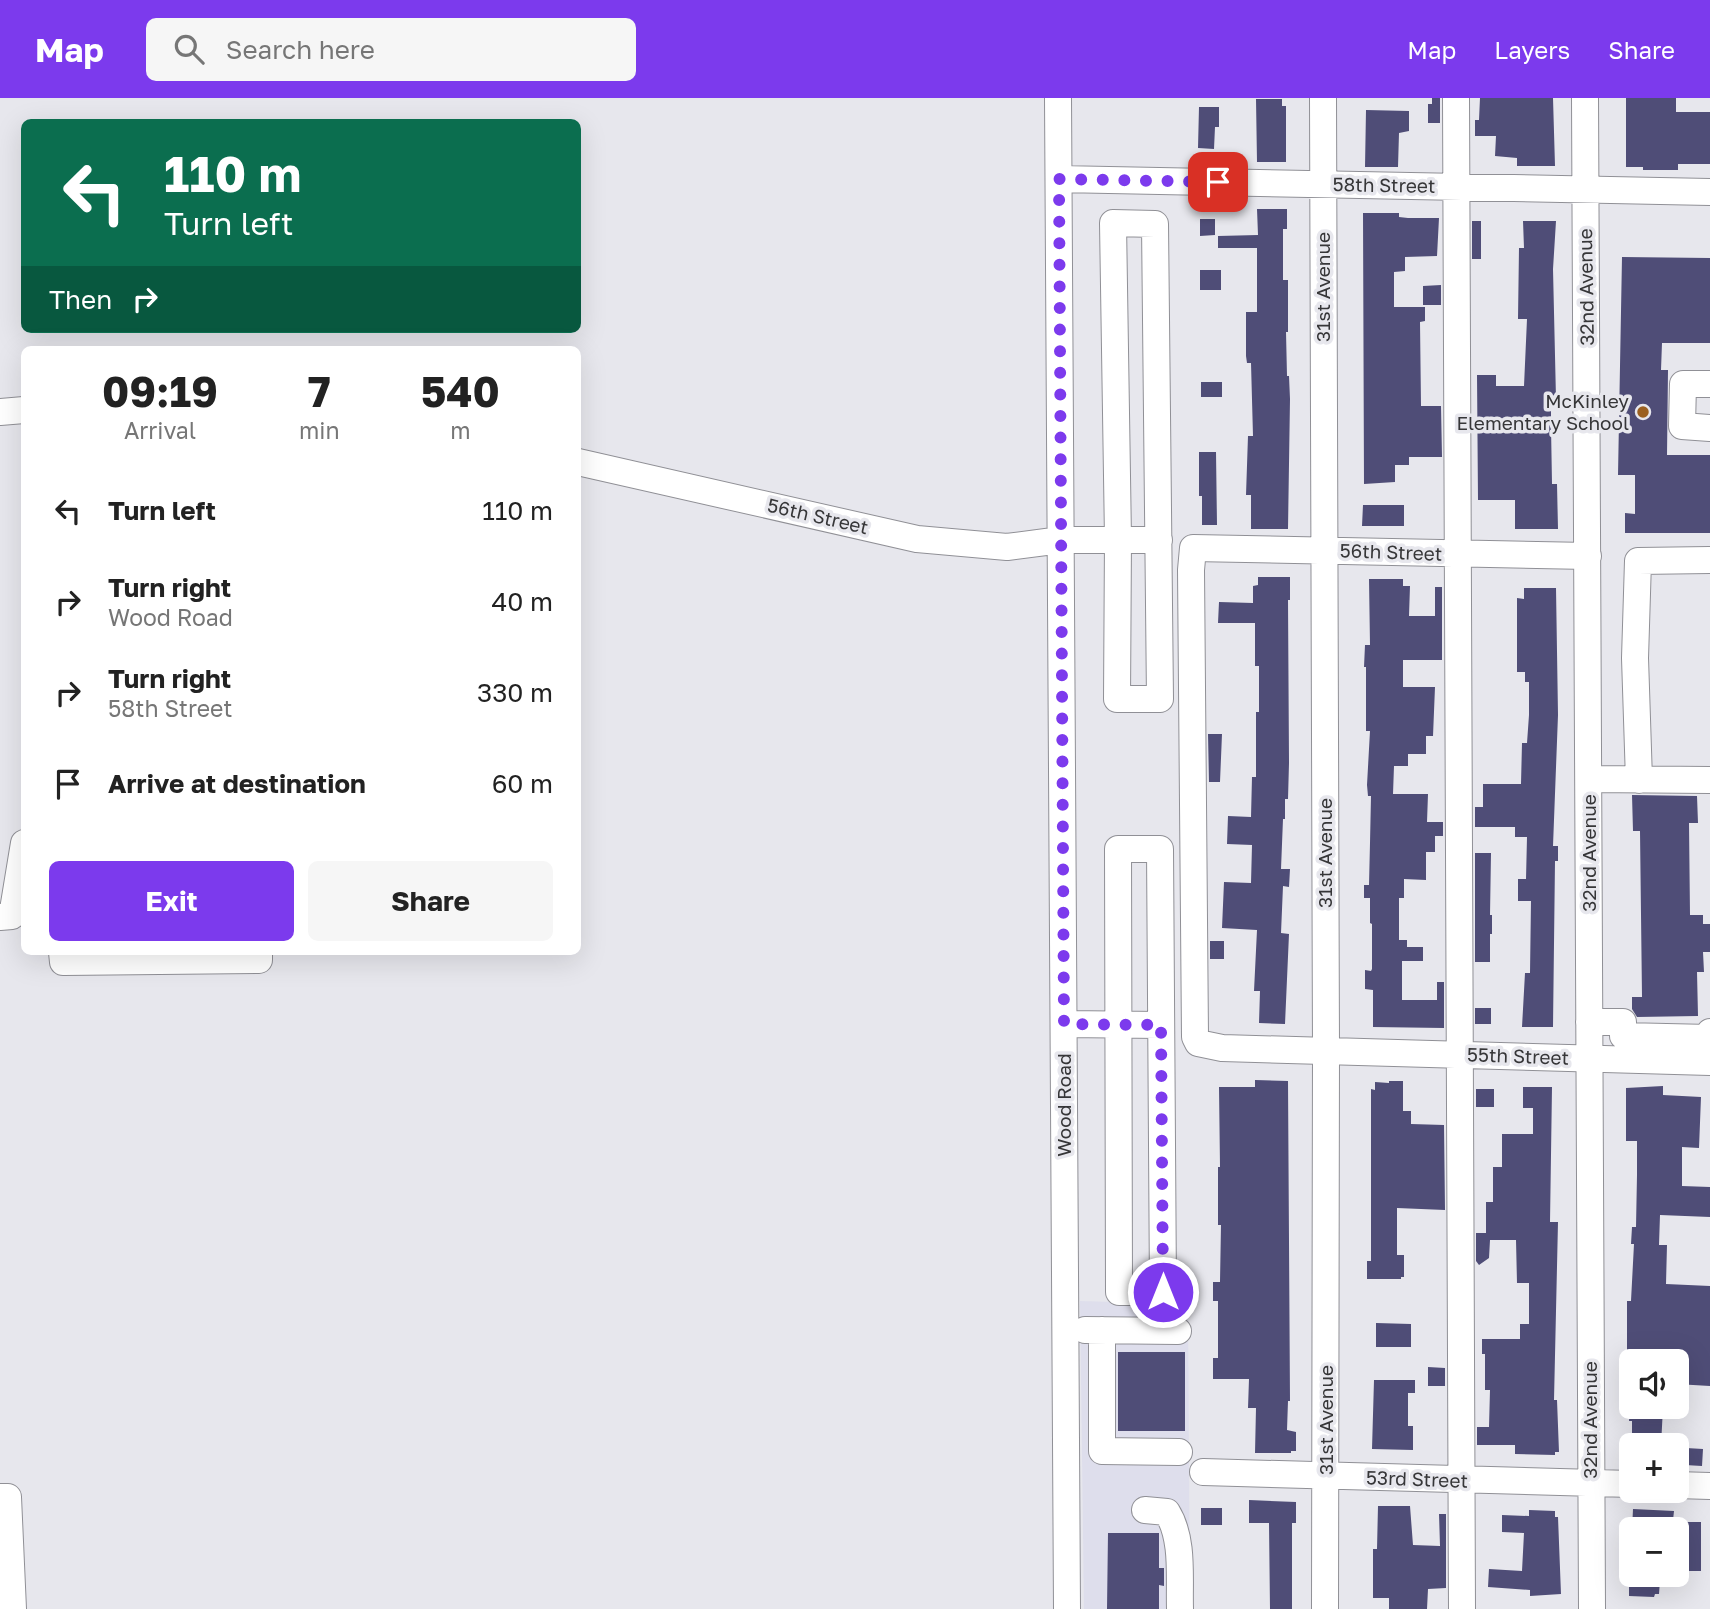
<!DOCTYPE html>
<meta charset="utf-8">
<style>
body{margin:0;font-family:"Golos Text",sans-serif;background:#f6f6f6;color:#222;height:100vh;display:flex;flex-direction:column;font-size:26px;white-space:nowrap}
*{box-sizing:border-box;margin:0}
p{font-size:23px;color:#767676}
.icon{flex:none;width:38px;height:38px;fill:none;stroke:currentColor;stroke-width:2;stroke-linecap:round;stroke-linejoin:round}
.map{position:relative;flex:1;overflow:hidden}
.panel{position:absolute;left:21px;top:248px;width:560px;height:609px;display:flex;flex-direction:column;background:#fff;border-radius:10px;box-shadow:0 7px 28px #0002}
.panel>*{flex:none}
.top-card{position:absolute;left:21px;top:21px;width:560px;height:214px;border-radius:10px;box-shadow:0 7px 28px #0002;background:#0b6e4f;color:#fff;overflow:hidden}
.fabs{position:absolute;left:1619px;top:1251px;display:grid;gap:14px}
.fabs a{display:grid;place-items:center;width:70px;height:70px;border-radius:10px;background:#fff;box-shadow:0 7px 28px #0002;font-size:35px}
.pin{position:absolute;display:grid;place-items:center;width:60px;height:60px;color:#fff;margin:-30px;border-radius:14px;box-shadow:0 4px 10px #0006}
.me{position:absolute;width:77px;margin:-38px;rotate:0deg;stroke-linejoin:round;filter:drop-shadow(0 0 5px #0008)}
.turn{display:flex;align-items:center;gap:24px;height:147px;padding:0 28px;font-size:32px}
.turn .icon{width:91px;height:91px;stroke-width:2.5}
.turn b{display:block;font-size:49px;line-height:60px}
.then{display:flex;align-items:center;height:66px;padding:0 28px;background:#0003;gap:14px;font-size:26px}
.eta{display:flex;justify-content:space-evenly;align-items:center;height:119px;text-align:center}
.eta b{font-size:42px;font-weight:700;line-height:49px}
.button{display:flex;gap:14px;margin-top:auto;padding:14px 28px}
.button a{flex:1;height:80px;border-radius:10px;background:#7c3aed;color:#fff;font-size:28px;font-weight:700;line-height:80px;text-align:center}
.button a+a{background:#f6f6f6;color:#222}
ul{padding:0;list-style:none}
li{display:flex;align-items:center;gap:21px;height:91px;padding:0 28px}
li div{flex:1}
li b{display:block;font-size:26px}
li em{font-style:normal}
header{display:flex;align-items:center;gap:42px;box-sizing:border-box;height:98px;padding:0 35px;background:#7c3aed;color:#fff}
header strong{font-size:33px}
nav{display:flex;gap:38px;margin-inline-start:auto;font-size:24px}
.search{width:490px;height:63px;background:#f6f6f6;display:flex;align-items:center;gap:18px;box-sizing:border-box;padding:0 24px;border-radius:10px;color:#767676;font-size:26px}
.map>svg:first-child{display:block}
.built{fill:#dedeec}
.building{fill:#4f4d77}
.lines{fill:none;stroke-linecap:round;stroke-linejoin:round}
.minor-casing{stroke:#909096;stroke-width:28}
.minor{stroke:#fff;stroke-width:26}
.route{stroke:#7c3aed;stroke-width:12;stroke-dasharray:0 21.6}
.poi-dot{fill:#9b6020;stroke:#e7e7ed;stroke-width:2.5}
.labels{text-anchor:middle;stroke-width:7;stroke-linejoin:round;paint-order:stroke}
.street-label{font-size:19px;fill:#363638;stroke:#e7e7ed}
.poi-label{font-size:19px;fill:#363638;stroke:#e7e7ed;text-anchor:end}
</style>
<header>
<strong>Map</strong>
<div class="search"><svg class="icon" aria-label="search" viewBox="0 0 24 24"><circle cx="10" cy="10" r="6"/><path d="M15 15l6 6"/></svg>Search here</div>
<nav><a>Map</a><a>Layers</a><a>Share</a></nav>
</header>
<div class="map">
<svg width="1710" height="1511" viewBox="0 0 1710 1511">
<rect width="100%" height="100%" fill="#e7e7ed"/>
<path class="built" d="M1080 1203 1188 1206 1190 1511H1084Z"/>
<path class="building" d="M1432 0H1440V25H1428V6H1432Z
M1480 0H1553L1555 68H1517V60L1495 58 1496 38H1475V22H1479Z
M1626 0H1676V14H1710V66H1678V72H1643V69H1626Z
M1256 1H1282V8H1286V64H1257Z
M1199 9H1219V29H1215L1214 51 1198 50Z
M1366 12 1409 13V33L1399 35 1398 69H1365Z
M1257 111H1287V131H1283V182H1288V234H1286L1287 278H1289L1290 301 1288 431H1251V397H1246L1248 338H1253L1251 265H1247L1246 258V214H1257V150H1218V138L1258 137Z
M1363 115H1399V119L1408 120H1439L1437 158 1405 159V173L1394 174V209H1425V223L1420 224 1421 308H1441L1442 359H1409V367H1395V384L1364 386Z
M1200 121H1215V137L1200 138Z
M1472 123H1481V161H1472Z
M1523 123H1556L1553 171 1556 301H1551V328L1552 386H1557L1558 431H1515V402H1478L1477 277H1496V288H1524L1527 221H1518L1519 150H1524Z
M1622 159 1710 160V245H1662L1661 272H1668L1667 357H1710V435H1625V415L1635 416V377H1618Z
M1200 172H1221V192H1200Z
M1441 187V207H1423V188Z
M1201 284H1222V299H1201Z
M1199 354H1216L1217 427H1202V398H1199Z
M1363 407H1404V428H1362Z
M1258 479H1290V502H1288L1289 665 1288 701H1285V721H1283L1281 771H1290L1289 789 1283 788 1281 835 1289 836 1285 926 1259 925 1260 893H1254L1257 832 1222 830 1224 784 1251 785 1252 747 1227 746 1228 718 1251 719 1252 679H1256V614H1259V568H1255V525H1218L1219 504 1253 505V488L1258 487Z
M1369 481H1403V488H1410L1409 518H1435V489H1442V562H1403V589H1435L1433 638H1426V656H1408V668H1394L1393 696H1428L1427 724H1443V738H1435V754H1426V782L1404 781V800H1399V842H1407V849H1423V863H1402V902H1437V884H1444V930L1373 929V892L1365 891V872L1371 873 1372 871V826L1370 825V800H1364V787H1369L1370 745 1371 698H1368L1367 687 1370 633H1366V569H1364L1365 547H1370Z
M1524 490H1556L1558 617 1553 748H1558V763H1555L1553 929H1522L1525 875H1530L1531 803H1518V781H1526L1527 739H1515V729H1475V709H1483V686H1521L1522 645H1527L1529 617V584H1525V574H1517V500L1524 501Z
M1208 636H1222L1220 684H1209Z
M1632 697 1697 698 1698 725H1689L1690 817H1703V826H1710V854H1703L1704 874H1697L1698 918 1637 919 1632 911V899H1642L1640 733H1633Z
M1475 755H1491L1490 817H1492V836H1490V864H1475Z
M1210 843H1224V861H1210Z
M1475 910H1491V926H1475Z
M1255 982 1288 983 1290 1303H1288L1287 1332 1296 1334V1353H1291V1355H1255L1256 1310H1248L1249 1281H1213V1260H1218V1203H1213V1184H1220L1221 1127H1218V1069H1220L1219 989H1255Z
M1389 983H1403V1013H1411V1026L1444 1027 1445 1112 1397 1110V1157H1404V1179H1401V1181H1367V1163H1371V991L1375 992V984L1389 985Z
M1663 988V997L1701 999 1699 1050 1682 1049V1088L1710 1089V1119L1660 1117 1659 1147H1667L1666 1186 1710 1188V1288L1676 1286V1257L1628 1255 1627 1252V1203H1631L1634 1146H1631L1632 1129H1636L1637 1077V1043H1626V990Z
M1523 989H1552L1550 1124H1558L1554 1302H1557L1559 1354H1555V1357L1515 1356V1347H1477V1329H1489L1490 1292H1485V1256H1482V1241H1520V1226H1529V1185H1517L1516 1142H1490L1489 1160 1479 1167 1476 1163V1135H1486V1104H1493V1069H1502V1036H1533V1010H1523Z
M1476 991H1494V1009H1476Z
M1376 1225 1411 1226V1249H1376Z
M1118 1254H1185V1333H1118Z
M1428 1269 1445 1270V1288H1428Z
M1374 1282H1415V1295H1408V1328H1413V1352L1372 1351Z
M1630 1309H1663L1661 1348H1632V1323H1629Z
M1686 1350 1703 1351 1702 1368 1685 1367Z
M1249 1402 1296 1404V1425H1292V1511H1270L1269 1425H1249Z
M1378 1408H1410L1413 1447 1440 1448 1439 1416H1446V1490L1428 1491 1427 1511H1389V1500H1373V1451H1377Z
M1201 1410H1222V1427H1201Z
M1633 1411 1674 1413 1672 1432H1632Z
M1529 1412 1555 1413V1419H1558L1561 1496 1530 1498V1492L1488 1489 1489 1471 1522 1473 1524 1435 1502 1434V1417L1529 1418Z
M1682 1424H1701V1473H1682Z
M1108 1435H1159V1470H1164V1488L1159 1487V1511H1107Z
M1629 1481 1660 1482 1659 1496H1655L1654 1499 1629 1498Z"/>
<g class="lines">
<g class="minor-casing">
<path id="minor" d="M1058 0 1067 1511
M1323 0 1326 953 1325 1511
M1456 0 1462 1511
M1585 0 1592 1511
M1059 81 1710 94
M1113 125 1155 126 1160 601H1117L1118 441Z
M1710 286H1683L1682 328 1710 330
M0 314 24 312
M578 364 917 441 1007 449 1061 442H1159
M1588 458 1193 450 1191 472 1195 939 1198 945 1222 950 1710 964V934
M1589 681 1710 682
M1639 682 1635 560 1638 463 1710 462
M1118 751H1160L1163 1194H1119Z
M0 819 12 818 24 745
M62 854 63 864 259 862V854
M1589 924H1623V938L1710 940
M1064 926 1161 927
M1085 1232 1178 1233
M1102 1232V1353L1179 1354
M1203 1374 1631 1386
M1676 1387 1710 1388
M0 1399H8L13 1511
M1145 1412 1167 1414C1184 1441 1179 1480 1180 1511"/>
</g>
<use href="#minor" class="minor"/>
</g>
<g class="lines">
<path class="route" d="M1163 1194 1161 927 1064 926 1059 81 1218 84"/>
</g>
<circle class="poi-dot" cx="1643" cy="314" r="7"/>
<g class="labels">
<g class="street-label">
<text transform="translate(1384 87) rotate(1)" y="7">58th Street</text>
<text transform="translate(1323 189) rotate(-90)" y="7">31st Avenue</text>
<text transform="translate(1586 189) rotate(-91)" y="7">32nd Avenue</text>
<text transform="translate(818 418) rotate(13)" y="7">56th Street</text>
<text transform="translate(1391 454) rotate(2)" y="7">56th Street</text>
<text transform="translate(1325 755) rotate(-90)" y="7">31st Avenue</text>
<text transform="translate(1589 755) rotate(-90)" y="7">32nd Avenue</text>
<text transform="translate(1518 958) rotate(2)" y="7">55th Street</text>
<text transform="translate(1064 1007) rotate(-90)" y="7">Wood Road</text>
<text transform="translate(1326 1322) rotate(-90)" y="7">31st Avenue</text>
<text transform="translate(1590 1322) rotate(-90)" y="7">32nd Avenue</text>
<text transform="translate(1417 1381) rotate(2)" y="7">53rd Street</text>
</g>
<g class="poi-label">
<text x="1629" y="310">McKinley<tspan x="1629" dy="22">Elementary School</tspan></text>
</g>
</g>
</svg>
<div class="fabs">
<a><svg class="icon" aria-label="sound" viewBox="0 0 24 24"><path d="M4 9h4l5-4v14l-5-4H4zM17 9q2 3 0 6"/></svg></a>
<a>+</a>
<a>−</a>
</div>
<div class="pin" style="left:1218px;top:84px;background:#d93025"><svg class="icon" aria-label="arrive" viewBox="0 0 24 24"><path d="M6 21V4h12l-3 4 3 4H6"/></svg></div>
<svg class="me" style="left:1163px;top:1194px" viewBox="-20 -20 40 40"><circle r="17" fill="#7c3aed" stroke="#fff" stroke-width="3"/><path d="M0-11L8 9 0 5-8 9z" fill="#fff"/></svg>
<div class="top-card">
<div class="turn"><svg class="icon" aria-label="left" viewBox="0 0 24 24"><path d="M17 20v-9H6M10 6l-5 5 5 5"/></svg><div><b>110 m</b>Turn left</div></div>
<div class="then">Then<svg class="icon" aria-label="right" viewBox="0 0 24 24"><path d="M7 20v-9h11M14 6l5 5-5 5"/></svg></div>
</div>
<section class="panel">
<div class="eta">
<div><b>09:19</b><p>Arrival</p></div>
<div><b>7</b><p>min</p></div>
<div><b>540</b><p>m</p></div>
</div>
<ul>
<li><svg class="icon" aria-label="left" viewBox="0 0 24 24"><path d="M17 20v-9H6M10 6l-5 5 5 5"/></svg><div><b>Turn left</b></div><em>110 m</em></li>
<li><svg class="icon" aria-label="right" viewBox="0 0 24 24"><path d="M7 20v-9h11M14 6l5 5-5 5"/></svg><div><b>Turn right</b><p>Wood Road</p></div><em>40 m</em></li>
<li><svg class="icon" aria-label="right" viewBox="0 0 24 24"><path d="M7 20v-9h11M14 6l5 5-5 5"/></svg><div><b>Turn right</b><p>58th Street</p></div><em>330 m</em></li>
<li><svg class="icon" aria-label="arrive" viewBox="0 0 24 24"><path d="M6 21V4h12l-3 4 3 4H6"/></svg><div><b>Arrive at destination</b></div><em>60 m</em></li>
</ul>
<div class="button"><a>Exit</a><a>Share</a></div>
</section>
</div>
